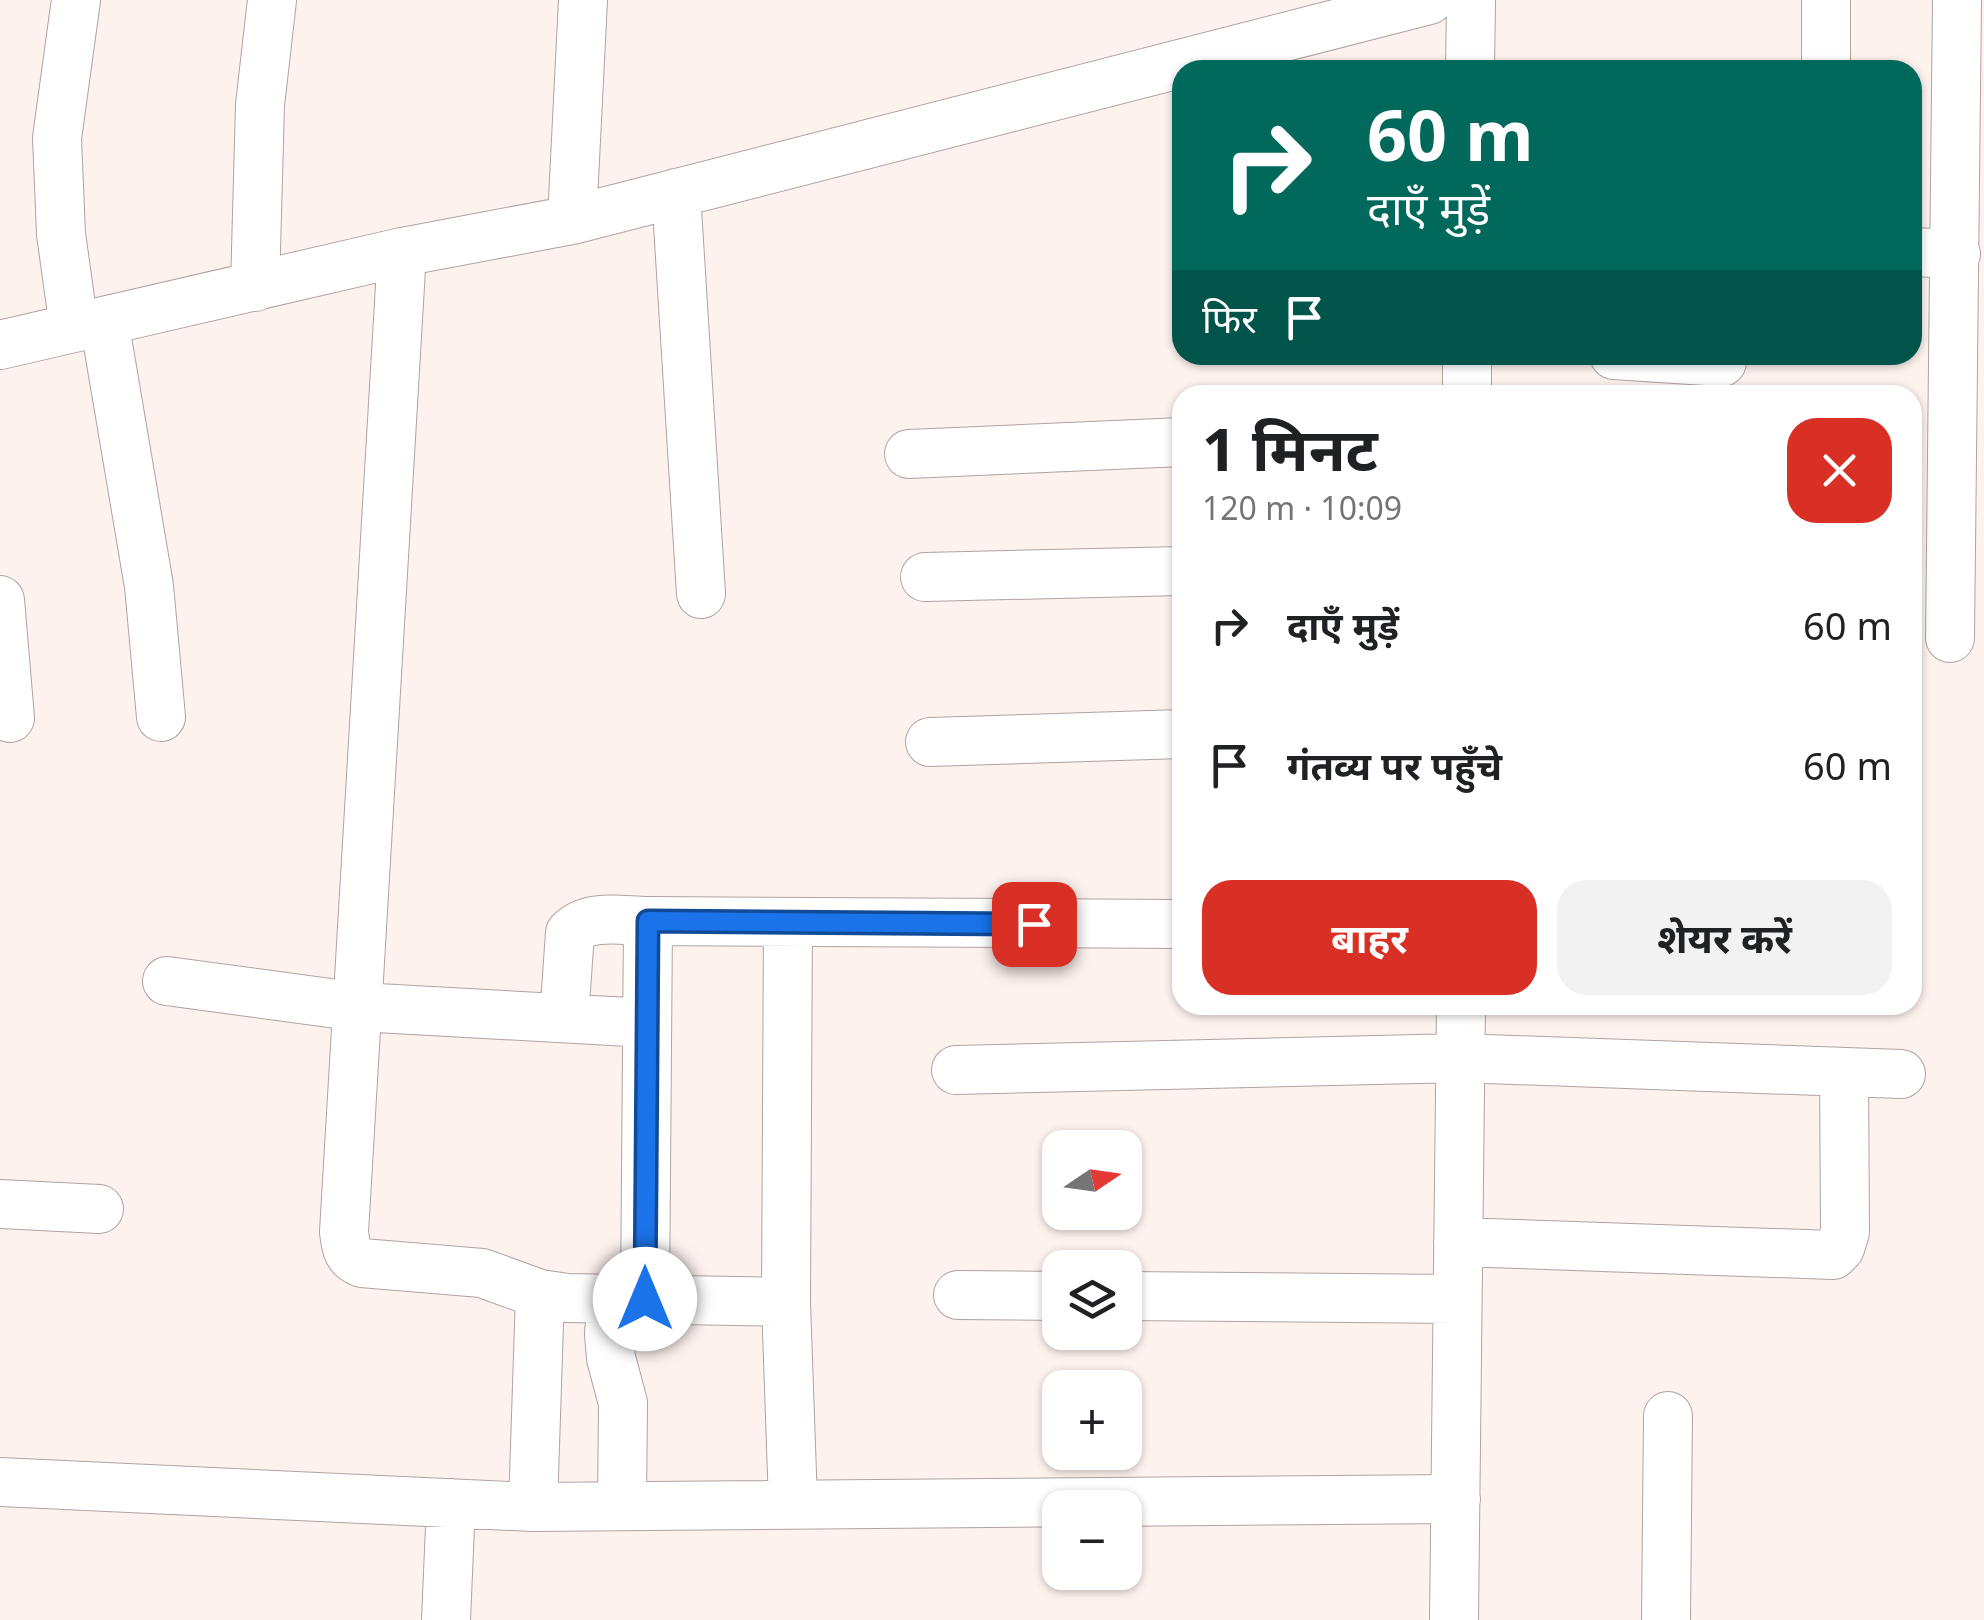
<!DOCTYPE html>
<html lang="hi">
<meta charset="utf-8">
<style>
body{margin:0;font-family:"Noto Sans","Noto Sans Devanagari",sans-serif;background:#f2f2f2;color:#202124;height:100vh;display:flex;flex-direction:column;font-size:38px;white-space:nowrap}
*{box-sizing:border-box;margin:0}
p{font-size:32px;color:#757577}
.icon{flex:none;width:55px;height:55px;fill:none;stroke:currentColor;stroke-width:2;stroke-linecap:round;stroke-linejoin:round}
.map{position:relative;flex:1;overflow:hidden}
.details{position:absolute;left:1172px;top:385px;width:750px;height:630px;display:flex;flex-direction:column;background:#fff;border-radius:30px;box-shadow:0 2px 8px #0004}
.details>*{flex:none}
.hud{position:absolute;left:1172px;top:60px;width:750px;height:305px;border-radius:30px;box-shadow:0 2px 8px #0004;background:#00695c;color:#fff;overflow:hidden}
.needle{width:65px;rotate:77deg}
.controls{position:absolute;left:1042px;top:1130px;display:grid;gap:20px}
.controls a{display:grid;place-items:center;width:100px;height:100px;border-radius:20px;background:#fff;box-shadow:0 2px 8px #0004;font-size:50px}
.pin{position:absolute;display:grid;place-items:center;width:85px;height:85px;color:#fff;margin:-42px;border-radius:20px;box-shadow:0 5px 15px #0006}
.me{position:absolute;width:110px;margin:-55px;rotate:0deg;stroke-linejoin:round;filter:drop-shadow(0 0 8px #0008)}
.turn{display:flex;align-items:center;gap:35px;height:210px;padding:0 30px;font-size:45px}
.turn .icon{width:130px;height:130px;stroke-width:2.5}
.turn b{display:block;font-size:70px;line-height:85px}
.then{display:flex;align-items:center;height:95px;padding:0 30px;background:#0003;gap:20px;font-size:38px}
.round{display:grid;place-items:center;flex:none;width:105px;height:105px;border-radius:30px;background:#f2f2f2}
.headline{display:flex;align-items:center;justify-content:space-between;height:170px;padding:0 30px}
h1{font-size:60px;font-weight:700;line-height:75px}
.action{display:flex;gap:20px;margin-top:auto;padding:20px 30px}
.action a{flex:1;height:115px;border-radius:30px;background:#d93025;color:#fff;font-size:40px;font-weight:700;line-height:115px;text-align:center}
.action a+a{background:#f2f2f2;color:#202124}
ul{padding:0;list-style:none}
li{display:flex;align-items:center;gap:30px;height:140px;padding:0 30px}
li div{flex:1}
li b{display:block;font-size:38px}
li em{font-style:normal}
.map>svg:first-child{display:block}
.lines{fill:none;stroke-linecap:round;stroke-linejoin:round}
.minor-casing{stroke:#aea4a0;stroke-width:50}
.minor{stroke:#fff;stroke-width:48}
.route-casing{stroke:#114b97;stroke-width:25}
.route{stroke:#1a73e8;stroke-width:18}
</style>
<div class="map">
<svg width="1984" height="1620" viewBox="0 0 1984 1620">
<rect width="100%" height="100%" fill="#fdf2ee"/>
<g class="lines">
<g class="minor-casing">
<path id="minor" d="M1826 0V70
M1470 70 1471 0
M676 193 701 594
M572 220 583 0
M402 252 344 1232C346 1248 347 1257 362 1263L482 1273 540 1294 567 1298 786 1302
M1912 252 1956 254
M255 287 260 105 272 0
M104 321 149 586 161 717
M74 327 61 234 57 138 76 0
M0 345 402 252 572 220 1429 0
M1614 355 1722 362
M1467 395V355
M909 454 1182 442
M925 577 1182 571
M0 600 10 718
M1950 638 1957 0
M930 742 1182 734
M788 922 786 1302 793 1503
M167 981 359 1007 647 1023
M564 1018 570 933C589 913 623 921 648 921
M956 1070 1460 1058 1901 1074
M0 1204 99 1209
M1458 1242 1833 1255 1840 1248 1845 1232 1844 1072
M958 1295 1060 1296
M1125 1296 1457 1299
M612 1299 609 1334 611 1358 623 1403 622 1505
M645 1299 648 921 1182 924
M0 1482 533 1507 1456 1499
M533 1507 540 1294
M446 1620 451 1503
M1454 1620 1461 1005
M1666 1620 1668 1416"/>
</g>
<use href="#minor" class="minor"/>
</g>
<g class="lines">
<g class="route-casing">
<path id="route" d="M645 1299 648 921 1034 924"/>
</g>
<use href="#route" class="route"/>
</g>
</svg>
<div class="controls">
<a><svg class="needle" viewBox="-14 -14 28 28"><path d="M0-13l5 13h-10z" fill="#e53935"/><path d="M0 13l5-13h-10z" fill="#757577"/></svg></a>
<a><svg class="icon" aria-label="layers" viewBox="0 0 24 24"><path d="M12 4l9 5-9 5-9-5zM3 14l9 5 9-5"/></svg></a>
<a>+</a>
<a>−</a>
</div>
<div class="pin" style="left:1034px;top:924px;background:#d93025"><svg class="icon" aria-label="arrive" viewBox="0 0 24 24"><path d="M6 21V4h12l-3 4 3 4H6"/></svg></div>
<svg class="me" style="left:645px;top:1299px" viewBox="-20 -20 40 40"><circle r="19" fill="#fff"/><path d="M0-13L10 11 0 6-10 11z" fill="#1a73e8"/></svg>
<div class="hud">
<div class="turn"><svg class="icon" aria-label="right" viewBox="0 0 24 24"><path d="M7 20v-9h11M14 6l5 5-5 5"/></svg><div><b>60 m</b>दाएँ मुड़ें</div></div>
<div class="then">फिर<svg class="icon" aria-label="arrive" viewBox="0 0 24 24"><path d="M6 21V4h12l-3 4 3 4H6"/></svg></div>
</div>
<section class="details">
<div class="headline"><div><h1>1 मिनट</h1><p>120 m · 10:09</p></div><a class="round" style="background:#d93025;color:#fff"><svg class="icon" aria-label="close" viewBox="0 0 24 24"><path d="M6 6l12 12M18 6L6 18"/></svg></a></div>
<ul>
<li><svg class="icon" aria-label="right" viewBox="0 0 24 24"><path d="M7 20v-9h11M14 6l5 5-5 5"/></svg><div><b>दाएँ मुड़ें</b></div><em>60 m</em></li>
<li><svg class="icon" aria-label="arrive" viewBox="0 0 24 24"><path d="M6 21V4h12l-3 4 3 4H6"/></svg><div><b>गंतव्य पर पहुँचे</b></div><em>60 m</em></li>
</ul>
<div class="action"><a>बाहर</a><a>शेयर करें</a></div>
</section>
</div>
